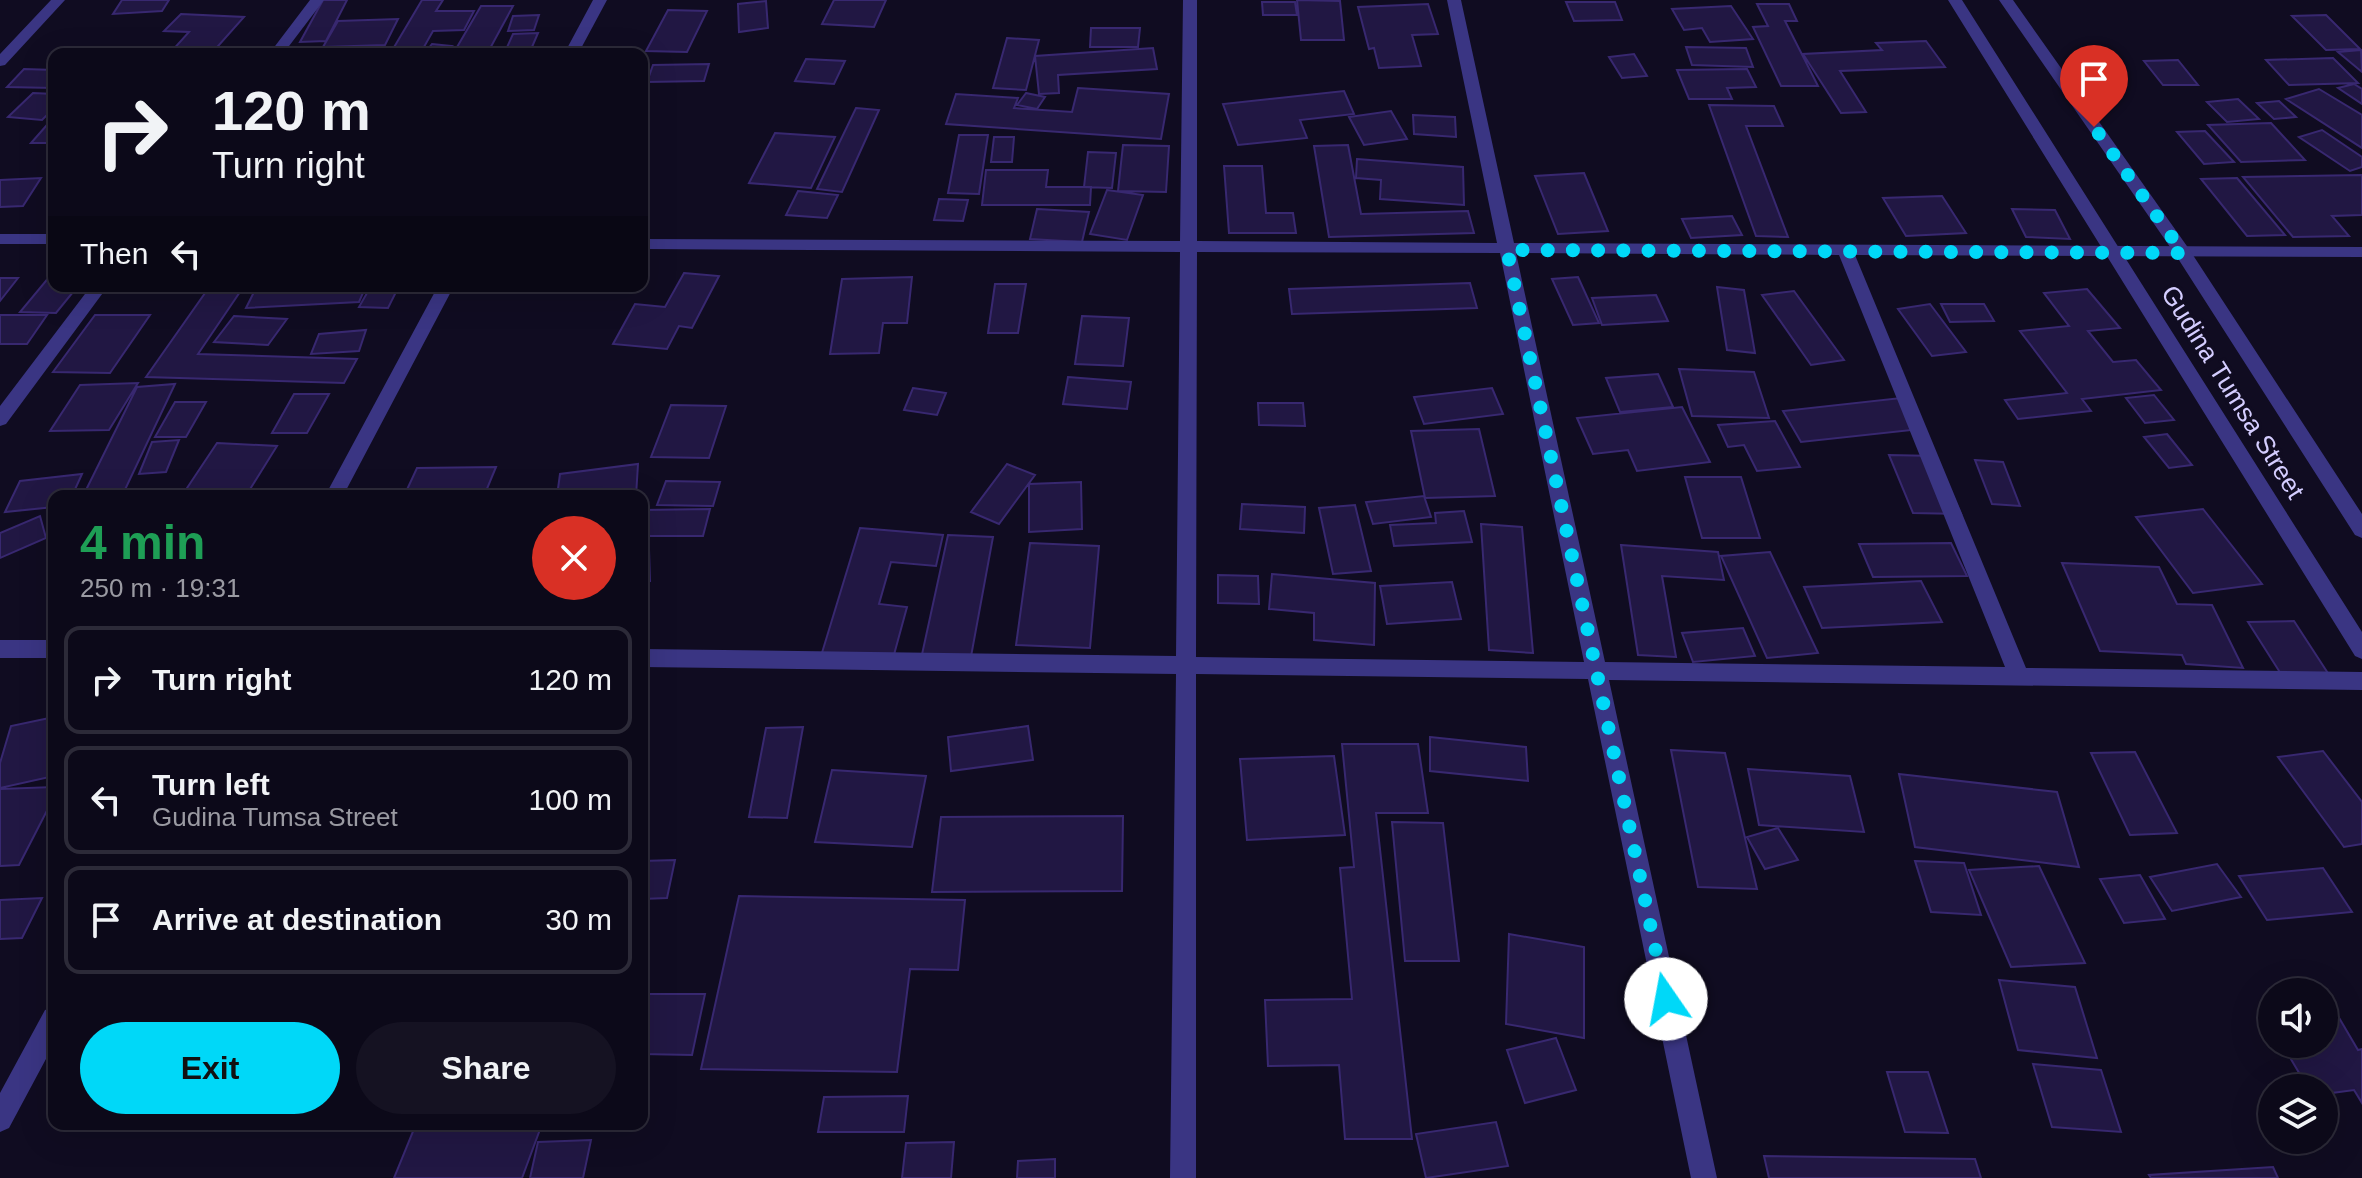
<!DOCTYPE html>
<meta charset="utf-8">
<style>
body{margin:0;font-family:Arial,sans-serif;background:#151222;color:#f1f3f6;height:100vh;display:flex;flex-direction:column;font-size:30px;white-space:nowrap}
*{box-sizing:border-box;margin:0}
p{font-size:26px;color:#9a9aa2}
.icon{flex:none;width:44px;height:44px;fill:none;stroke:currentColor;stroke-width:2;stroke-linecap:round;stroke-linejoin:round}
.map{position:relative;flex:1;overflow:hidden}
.sheet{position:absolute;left:48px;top:490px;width:600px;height:640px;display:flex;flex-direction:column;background:#0c0919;border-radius:16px;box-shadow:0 8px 32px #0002,0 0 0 2px #2c2a38}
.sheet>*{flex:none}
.guide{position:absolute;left:48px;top:48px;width:600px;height:244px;border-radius:16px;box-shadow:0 8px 32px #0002,0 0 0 2px #2c2a38;background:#0c0919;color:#f1f3f6;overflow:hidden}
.fabs{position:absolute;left:2258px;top:978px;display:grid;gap:16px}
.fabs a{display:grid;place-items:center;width:80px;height:80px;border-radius:50%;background:#0c0919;box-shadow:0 8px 32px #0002,0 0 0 2px #2c2a38;font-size:40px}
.pin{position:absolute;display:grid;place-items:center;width:68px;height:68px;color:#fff;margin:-82px -34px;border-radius:50% 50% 50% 0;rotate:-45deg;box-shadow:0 0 8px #0007}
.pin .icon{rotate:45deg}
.me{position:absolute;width:88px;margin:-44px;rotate:348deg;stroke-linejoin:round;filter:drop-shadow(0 0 6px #0008)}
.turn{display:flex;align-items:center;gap:28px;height:168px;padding:0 32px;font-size:36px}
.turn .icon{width:104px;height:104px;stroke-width:2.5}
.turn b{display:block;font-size:56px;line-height:68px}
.then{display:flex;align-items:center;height:76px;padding:0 32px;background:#0003;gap:16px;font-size:30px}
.round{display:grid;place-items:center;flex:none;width:84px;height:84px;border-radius:42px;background:#151222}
.overview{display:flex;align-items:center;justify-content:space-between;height:136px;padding:0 32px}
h1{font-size:48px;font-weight:700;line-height:60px;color:#1e9e55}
.action{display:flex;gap:16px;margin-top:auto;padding:16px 32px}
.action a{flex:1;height:92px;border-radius:48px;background:#00d8f8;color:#111;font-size:32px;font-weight:700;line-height:92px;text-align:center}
.action a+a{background:#151222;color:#f1f3f6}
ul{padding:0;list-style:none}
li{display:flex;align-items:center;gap:24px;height:108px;margin:0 16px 12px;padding:0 16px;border:4px solid #2c2a38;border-radius:16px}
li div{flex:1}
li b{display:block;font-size:30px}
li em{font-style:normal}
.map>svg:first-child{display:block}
.building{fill:#211743;stroke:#382870;stroke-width:2}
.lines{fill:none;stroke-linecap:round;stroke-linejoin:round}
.minor{fill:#3a3583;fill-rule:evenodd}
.tertiary{fill:#3a3583;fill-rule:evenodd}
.route{stroke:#00d8f8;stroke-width:14;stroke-dasharray:0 25.2}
.labels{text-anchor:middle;stroke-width:6;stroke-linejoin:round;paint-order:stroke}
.street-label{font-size:26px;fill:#d4cdff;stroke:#100c21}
</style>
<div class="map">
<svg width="2362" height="1178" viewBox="0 0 2362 1178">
<rect width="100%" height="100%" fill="#100c21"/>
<path class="building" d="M122 0H169L162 11 113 14Z
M323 0H347L326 41 300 42Z
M422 0H443L436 11H474L464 30 433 31 420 54H390Z
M834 0H886L874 27 822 24Z
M1297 0 1340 1 1344 40H1301Z
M766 1 768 28 739 32 738 4Z
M1262 2H1295L1297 15H1263Z
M1566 2H1615L1622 20 1574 21Z
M1428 4 1438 34 1412 35 1421 66 1379 68 1374 48 1369 49 1358 7Z
M1757 4H1789L1797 21H1785L1818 86H1781L1753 27 1768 26Z
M481 6H513L487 54H453Z
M1731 6 1753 39 1710 42 1702 28 1684 30 1672 9Z
M668 10 707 11 687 52 646 51Z
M181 14 244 17 211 54 170 53 189 32 164 31Z
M539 15 534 30 508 31 513 16Z
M2326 15 2360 49 2326 50 2292 16Z
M398 19 385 45 323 47 338 21Z
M1091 28H1140L1138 47H1090Z
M538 33 529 54H504L513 34Z
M1007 38 1039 40 1026 90 993 88Z
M1926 41 1945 67 1840 71 1866 112 1841 113 1803 54 1882 50 1876 43Z
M432 44 452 46 446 54H424Z
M1686 47 1746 48 1753 67 1692 65Z
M1153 48 1157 69 1058 75 1059 93 1039 94 1035 56Z
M2361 50 2362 72 2338 52Z
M1634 54 1647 76 1622 78 1609 57Z
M2333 58 2358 83 2289 85 2266 60Z
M806 59 845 61 834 84 795 81Z
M2178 60 2198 85H2163L2144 61Z
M709 64 704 81 647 82 653 65Z
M24 69 54 70V88L7 87Z
M1747 69 1756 87 1727 88 1732 99H1689L1677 70Z
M2354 84 2362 89V104L2338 88Z
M1078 88 1169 94 1161 139 946 124 956 94 1018 98 1014 108 1072 112Z
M2319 89 2362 115V148L2286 99Z
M1344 91 1354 114 1300 120 1307 138 1238 145 1223 104Z
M33 93 54 94V108L42 120 8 117Z
M1026 93 1045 97 1037 109 1017 105Z
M2238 99 2259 119 2227 122 2207 102Z
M2279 101 2296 117 2274 119 2257 103Z
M1709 105 1774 106 1783 126H1746L1788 237 1756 236Z
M856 108 879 110 842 192 817 189Z
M1391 111 1407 139 1364 145 1349 117Z
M1413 115 1455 117 1456 137 1414 134Z
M54 117V138L50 143H31Z
M2271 123 2305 160 2241 162 2208 125Z
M2322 130 2362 157V167L2350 171 2299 137Z
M2205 131 2234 162 2204 164 2177 132Z
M775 133 835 137 811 188 749 183Z
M959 135H988L979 194 948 193Z
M994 137H1014L1012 162H991Z
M1123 145 1169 146 1166 192 1118 191Z
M1348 145 1361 214 1468 211 1474 233 1329 237 1314 146Z
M1088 152 1116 153 1112 188 1084 187Z
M1357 159 1463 167 1464 205 1380 199 1381 180 1356 178Z
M1224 166H1262L1266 213H1293L1296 233H1229Z
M986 170H1048L1046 187H1091L1090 205H982Z
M1584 173 1608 231 1558 234 1535 176Z
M2362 175V215L2332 216 2349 236 2293 237 2243 177Z
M41 178 23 206 0 207V180Z
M2237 178 2285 235 2247 236 2201 179Z
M1107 190 1143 195 1127 240 1090 234Z
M798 191 838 195 827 218 786 215Z
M1942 196 1966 233 1906 236 1883 198Z
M939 199 968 200 963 221 934 220Z
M1037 209 1089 212 1082 242 1030 239Z
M2012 209 2055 210 2070 239 2026 237Z
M1732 216 1742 235 1691 238 1682 219Z
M684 273 719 276 692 328 679 326 667 349 613 344 635 304 665 307Z
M50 276H54V286H78L56 313 20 312Z
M912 277 907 323H883L879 353 830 354 842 279Z
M1578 277 1599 323 1573 325 1552 279Z
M0 278H18L0 301Z
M1470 283 1477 308 1292 314 1289 289Z
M995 284H1026L1018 333H988Z
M210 286H244L198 354 357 359 344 383 146 377Z
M257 286H366L359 302 246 308Z
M371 286H399L388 308 359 307Z
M1717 287 1744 290 1755 353 1727 350Z
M2087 289 2120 328 2088 331 2113 362 2136 360 2161 390 2082 399 2091 411 2018 419 2005 400 2067 393 2020 331 2069 326 2044 293Z
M1794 291 1844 360 1811 365 1762 295Z
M1656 295 1668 321 1602 325 1592 298Z
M1930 304 1966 352 1932 356 1898 309Z
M1941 304H1984L1994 321 1950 322Z
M0 315H47L27 344H0Z
M95 315H150L110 373 53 372Z
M234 316 287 319 268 345 214 342Z
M1082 316 1129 318 1123 366 1075 364Z
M366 330 359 351 311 354 319 334Z
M1679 369 1754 372 1769 418 1692 416Z
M1658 374 1673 407 1620 412 1606 378Z
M1068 377 1131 382 1127 409 1063 404Z
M138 383 109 430 50 431 80 385Z
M175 384 122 496H83L137 387Z
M913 388 946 393 937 415 904 410Z
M1492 388 1503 414 1424 424 1414 397Z
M294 394H329L307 433H272Z
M2154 395 2174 420 2145 423 2126 398Z
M1901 398 1921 429 1801 442 1783 411Z
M175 402H206L186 437H155Z
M1258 403H1303L1305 426 1259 425Z
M671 405 726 406 709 458 651 457Z
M1682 407 1710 462 1637 471 1628 450 1593 454 1577 418Z
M1775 421 1800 467 1757 471 1744 445 1728 447 1718 425Z
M1479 429 1495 496 1425 498 1411 431Z
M2167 434 2192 465 2169 468 2144 437Z
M179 440 166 472 139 474 152 442Z
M217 443 277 446 247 494 185 491Z
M1889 455 1935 456 1961 514 1913 513Z
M1975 460 2003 462 2020 506 1992 504Z
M638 464 636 496H557L560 474Z
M1007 464 1035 475 999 524 971 512Z
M496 467 484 496H404L417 468Z
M82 474 72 496H54V507L5 512 20 481Z
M1685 477H1741L1760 538H1702Z
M666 481 720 482 713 506 657 505Z
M1081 482 1082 529 1029 532V484Z
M1424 496 1431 517 1373 524 1366 502Z
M1242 504 1305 507 1304 533 1240 529Z
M1355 505 1371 571 1333 574 1319 508Z
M710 509 703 536H642V510Z
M2203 509 2262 584 2193 593 2136 517Z
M1464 511 1472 542 1394 546 1390 525 1436 523 1435 513Z
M40 516 46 538 0 558V533Z
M1481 524 1522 527 1533 653 1489 650Z
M860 528 943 535 936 566 891 562 879 604 907 607 892 662 821 656Z
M948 535 993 537 970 662 921 659Z
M1030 543 1099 546 1090 648 1016 645Z
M1951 543 1967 576 1873 577 1859 544Z
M1621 545 1718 552 1724 580 1662 576 1676 657 1638 655Z
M649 549 650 581 642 582V550Z
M1770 552 1818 653 1767 658 1721 556Z
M2062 563 2159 567 2177 604 2212 605 2243 668 2186 664 2182 655 2100 651Z
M1272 574 1375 583 1374 645 1314 640V613L1269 609Z
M1218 575 1258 576 1259 604 1218 603Z
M1921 581 1942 622 1822 628 1804 587Z
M1452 582 1461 619 1387 624 1380 586Z
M2294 621 2335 684 2288 685 2248 622Z
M1743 628 1755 656 1693 662 1682 633Z
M54 717V776L0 788V763L11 726Z
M1028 726 1033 760 951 771 948 737Z
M803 727 787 818 749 817 766 728Z
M1430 737 1526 747 1528 781 1430 771Z
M1342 744H1418L1428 813H1376L1412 1139H1345L1339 1065 1268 1066 1265 1000 1352 999 1340 868 1354 867Z
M1671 750 1725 753 1757 889 1698 887Z
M2323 751 2362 802V844L2344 847 2278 757Z
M2135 752 2177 833 2130 835 2091 753Z
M1334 756 1345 835 1247 840 1240 759Z
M1748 769 1850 776 1864 832 1759 825Z
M832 770 926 776 912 847 815 842Z
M1899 774 2057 792 2079 867 1915 847Z
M54 787V797L19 865 0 866V789Z
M1123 816 1122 891 932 892 941 817Z
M1392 822 1443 823 1459 961H1405Z
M1778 828 1798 860 1765 869 1747 837Z
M675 860 667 898 642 899V861Z
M1915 861 1964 863 1981 915 1931 912Z
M2217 864 2241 897 2172 911 2150 877Z
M2039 866 2085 963 2011 967 1969 870Z
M2323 868 2352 912 2267 920 2239 876Z
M2140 875 2165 919 2124 923 2100 879Z
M739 896 965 900 958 970 910 969 897 1072 701 1069Z
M42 898 22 938 0 939V900Z
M1509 934 1584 947V1038L1506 1024Z
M1999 980 2075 987 2097 1058 2018 1050Z
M642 994H705L692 1055 642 1054Z
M2328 999 2358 1050 2362 1049V1103L2354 1090 2324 1094V1088H2308L2282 1044H2324V1000Z
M1556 1038 1576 1090 1525 1103 1507 1050Z
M2033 1064 2101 1070 2121 1132 2052 1127Z
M1887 1072H1928L1948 1133 1905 1132Z
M908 1096 904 1132H818L824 1097Z
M1496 1122 1508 1166 1426 1178 1416 1134Z
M416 1124H542L522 1178H394Z
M591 1140 583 1178H530L538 1142Z
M954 1142 951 1178H902L906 1143Z
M1764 1156 1975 1159 1981 1178H1769Z
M1055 1159V1178H1017L1018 1161Z
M2273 1167 2278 1178H2151L2149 1175Z"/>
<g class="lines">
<path class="minor" d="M51 0H65L5 65 0 66V54Z
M310 0H324L283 54H269Z
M1183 0H1197V241L1497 243 1447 0H1461L1514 243 2362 247V257L1855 255 2026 668 2362 672V690L1609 680 1717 1178H1691L1588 679 1196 674V1178H1170L1176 674 642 667V649L1176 656 1180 252 642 249V239L1180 241ZM1197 252 1500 253 1584 662 1196 657ZM1516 253 1839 255 2005 667 1605 662Z
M0 234H54V244H0Z
M91 286H108L6 424 0 426V406Z
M0 640H54V658H0Z"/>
<path class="tertiary" d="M593 0H607L578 54H564Z
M1948 0H1962L2362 632V659L2355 656Z
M1999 0H2013L2189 249 2362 514V538L2355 535 2177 257Z
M438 286H454L343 496H325Z
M54 1007V1044L9 1128 0 1132V1093L45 1010Z"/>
</g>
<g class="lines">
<path class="route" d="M1666 999 1507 250 2183 253 2094 127"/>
</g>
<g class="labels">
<g class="street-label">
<text transform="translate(2233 392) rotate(58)" y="9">Gudina Tumsa Street</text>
</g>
</g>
</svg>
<div class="fabs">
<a><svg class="icon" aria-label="sound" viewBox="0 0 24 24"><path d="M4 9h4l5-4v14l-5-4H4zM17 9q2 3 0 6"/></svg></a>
<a><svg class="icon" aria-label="layers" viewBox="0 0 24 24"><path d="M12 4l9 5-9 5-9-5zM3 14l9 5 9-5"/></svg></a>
</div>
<div class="pin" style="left:2094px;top:127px;background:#d93025"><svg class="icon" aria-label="arrive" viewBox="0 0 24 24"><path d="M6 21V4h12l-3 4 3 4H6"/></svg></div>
<svg class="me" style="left:1666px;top:999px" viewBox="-20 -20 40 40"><circle r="19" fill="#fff"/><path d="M0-13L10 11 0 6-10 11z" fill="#00d8f8"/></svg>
<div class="guide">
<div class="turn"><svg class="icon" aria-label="right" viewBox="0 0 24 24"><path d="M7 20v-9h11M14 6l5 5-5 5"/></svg><div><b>120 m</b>Turn right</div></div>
<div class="then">Then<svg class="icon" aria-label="left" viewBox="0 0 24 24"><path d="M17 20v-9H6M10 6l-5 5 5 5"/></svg></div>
</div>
<section class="sheet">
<div class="overview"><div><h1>4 min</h1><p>250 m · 19:31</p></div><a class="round" style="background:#d93025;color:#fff"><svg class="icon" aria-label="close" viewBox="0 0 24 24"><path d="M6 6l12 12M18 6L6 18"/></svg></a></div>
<ul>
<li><svg class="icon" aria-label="right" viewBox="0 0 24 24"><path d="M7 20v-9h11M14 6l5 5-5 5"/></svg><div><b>Turn right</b></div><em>120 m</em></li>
<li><svg class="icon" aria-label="left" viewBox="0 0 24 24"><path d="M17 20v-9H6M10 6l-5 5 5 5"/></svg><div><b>Turn left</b><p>Gudina Tumsa Street</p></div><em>100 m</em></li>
<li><svg class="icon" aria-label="arrive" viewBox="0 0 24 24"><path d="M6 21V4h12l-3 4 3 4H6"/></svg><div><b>Arrive at destination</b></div><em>30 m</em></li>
</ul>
<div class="action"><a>Exit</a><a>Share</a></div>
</section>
</div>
